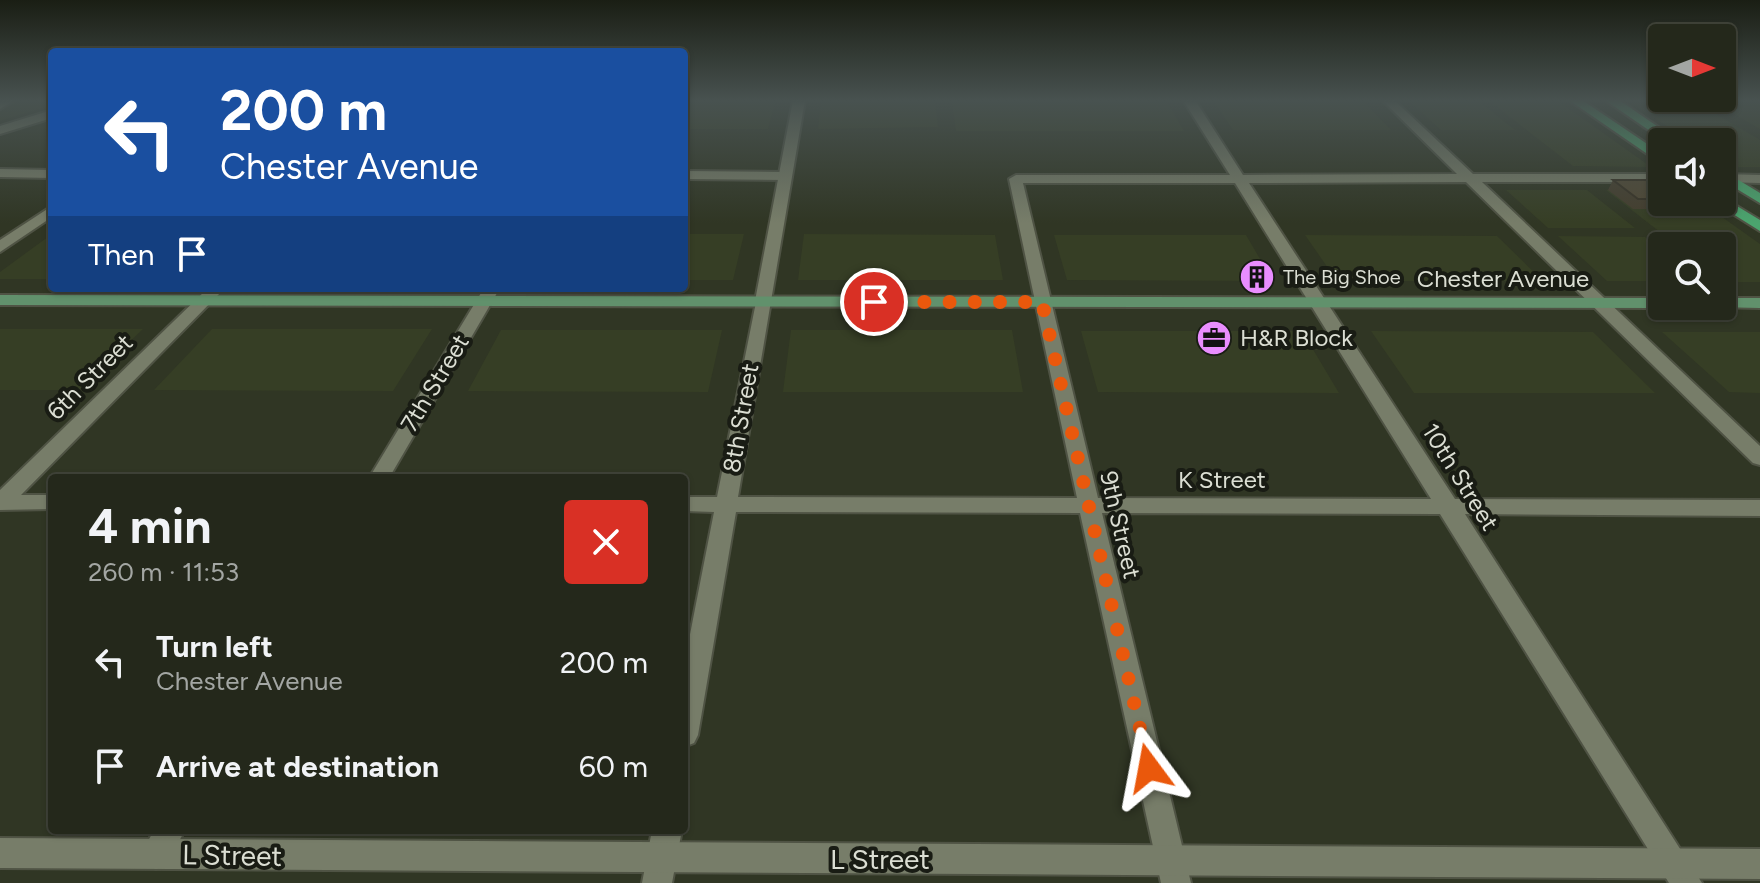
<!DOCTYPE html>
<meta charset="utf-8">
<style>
body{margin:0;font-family:Figtree,sans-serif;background:#303428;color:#f1f3f6;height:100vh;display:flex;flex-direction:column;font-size:30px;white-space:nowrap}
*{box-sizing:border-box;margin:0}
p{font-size:26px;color:#a3a6a3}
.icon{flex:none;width:44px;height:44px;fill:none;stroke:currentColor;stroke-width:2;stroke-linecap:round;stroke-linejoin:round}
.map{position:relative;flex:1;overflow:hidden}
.details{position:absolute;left:48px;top:474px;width:640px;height:360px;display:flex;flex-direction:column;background:#24281b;border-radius:8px;box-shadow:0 2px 6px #0004,0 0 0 2px #41443a}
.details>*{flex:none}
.hud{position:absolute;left:48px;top:48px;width:640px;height:244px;border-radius:8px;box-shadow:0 2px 6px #0004,0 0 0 2px #41443a;background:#1a4fa0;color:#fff;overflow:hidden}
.needle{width:52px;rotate:90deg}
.buttons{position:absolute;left:1648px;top:24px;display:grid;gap:16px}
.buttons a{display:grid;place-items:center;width:88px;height:88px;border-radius:8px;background:#24281b;box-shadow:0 2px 6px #0004,0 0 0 2px #41443a;font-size:40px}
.pin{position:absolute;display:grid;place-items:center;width:68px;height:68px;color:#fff;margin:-34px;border:4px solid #fff;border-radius:50%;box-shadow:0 2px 8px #0007}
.me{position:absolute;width:88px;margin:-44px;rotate:347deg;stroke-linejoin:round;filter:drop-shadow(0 0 6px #0008)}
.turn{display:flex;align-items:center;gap:28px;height:168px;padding:0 40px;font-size:36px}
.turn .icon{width:104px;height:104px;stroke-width:2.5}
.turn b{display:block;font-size:56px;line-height:68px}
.then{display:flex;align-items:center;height:76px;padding:0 40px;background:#0003;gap:16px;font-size:30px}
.round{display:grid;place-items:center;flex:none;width:84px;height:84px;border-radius:8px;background:#303428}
.head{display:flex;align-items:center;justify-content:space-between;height:136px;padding:0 40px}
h1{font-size:48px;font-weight:700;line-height:60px}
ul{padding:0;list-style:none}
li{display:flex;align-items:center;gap:24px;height:104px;padding:0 40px}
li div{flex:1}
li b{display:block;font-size:30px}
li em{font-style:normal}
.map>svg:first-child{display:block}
.built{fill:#363e25}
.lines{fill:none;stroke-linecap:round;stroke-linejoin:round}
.minor-casing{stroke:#4f5344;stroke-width:4}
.tertiary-casing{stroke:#4f5344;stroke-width:4}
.secondary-casing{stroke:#4f5344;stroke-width:4}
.primary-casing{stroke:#4f5344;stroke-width:4}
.minor{fill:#777d69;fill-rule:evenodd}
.tertiary{fill:#777d69;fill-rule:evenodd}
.secondary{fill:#61916c;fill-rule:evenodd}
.primary{fill:#4ba56e;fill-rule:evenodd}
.wall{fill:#443e2e}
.building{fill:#4f4835;stroke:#373225;stroke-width:2}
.route{stroke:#ea580c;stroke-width:14;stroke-dasharray:0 25.2}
.labels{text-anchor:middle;stroke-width:8;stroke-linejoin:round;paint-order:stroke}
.far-poi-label{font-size:20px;fill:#dbded3;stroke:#191c14;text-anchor:start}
.street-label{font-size:24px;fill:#dbded3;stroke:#191c14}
.poi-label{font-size:24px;fill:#dbded3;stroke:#191c14;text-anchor:start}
.near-street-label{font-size:28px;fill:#dbded3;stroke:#191c14}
</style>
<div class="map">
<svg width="1760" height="883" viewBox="0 0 1760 883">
<rect width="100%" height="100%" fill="#303624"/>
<path class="built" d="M14 101H52V105L0 121V108Z
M684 102H775L768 129H684Z
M821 102H935L938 127 818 129Z
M952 102H1167L1184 131H956Z
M1214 102H1364L1391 130H1233Z
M1411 103H1481L1515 130H1441Z
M1492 103H1561L1651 167 1573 166Z
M1631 103H1697L1760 140V167H1731L1722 161V142H1692Z
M1716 103H1760V129L1741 118Z
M1506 190H1587L1635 228H1548Z
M1606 190H1662V202H1701L1760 244V282H1723L1722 246H1678Z
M52 234V279H0V272Z
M684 234H744L733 280H684Z
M804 234 995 235 1003 280H798Z
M1054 235H1246L1273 281 1067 280Z
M1305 235 1497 236 1543 281H1337Z
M1558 236 1645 237 1662 250V281H1607Z
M0 329H143L79 390H0Z
M212 329H432L393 391 154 390Z
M501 330H722L708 392 468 391Z
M791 330H1012L1023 392H783Z
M1081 331H1302L1339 393 1098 392Z
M1371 331 1593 332 1655 393H1414Z
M1662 332H1760V393L1729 392Z"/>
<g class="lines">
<g class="minor-casing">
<path id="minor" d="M0 100H15L0 109Z
M1183 100H1195L1243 175 1457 174 1382 100H1394L1473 174H1662V182H1482L1760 446V465L1753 463 1466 182 1249 183 1455 499 1760 500V516L1465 514 1702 883H1669L1440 514 1102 513 1191 883H1161L1080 513 736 512 698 735 694 743 684 747V665L714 512 684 511V497H717L757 297H769L771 301 738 497 1077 498 1009 179 1016 175H1230ZM1023 183H1235L1431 499 1098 498Z
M0 169 52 170V178L0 177Z
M684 171 785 172 792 176 785 180 684 179Z
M1722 174 1760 175V183L1722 182Z
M52 206V217L0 252V240Z
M208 288H225L21 495H52V509L0 510V490Z
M484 288H500L389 478H369Z
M154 830H185L167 864 156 869 145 864 141 854Z
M652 830H682L672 883H642Z"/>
</g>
<g class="tertiary-casing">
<path id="tertiary" d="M793 100H805L771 301 763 306 755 301Z
M52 110V118L0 134V126Z
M0 838 1760 849V879L0 868Z"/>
</g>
<g class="secondary-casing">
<path id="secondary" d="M0 295 1662 298V306H1668L1662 308 0 305Z
M1722 298H1760V308L1716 307 1722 306Z"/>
</g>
<g class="primary-casing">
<path id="primary" d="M1569 100H1582L1662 154V164Z
M1605 100H1619L1680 142H1666Z
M1722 170 1760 193V203L1722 180Z
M1722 197 1760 220V231L1717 204 1716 202H1722Z"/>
</g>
<use href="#minor" class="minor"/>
<use href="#tertiary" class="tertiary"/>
<use href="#secondary" class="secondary"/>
<use href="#primary" class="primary"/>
</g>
<path class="wall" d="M1613 180 1662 192V202H1671L1667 209H1633L1608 190Z"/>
<path class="building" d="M1613 180H1646L1662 192V199H1638Z"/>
<linearGradient id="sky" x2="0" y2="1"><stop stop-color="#1a1e14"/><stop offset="0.45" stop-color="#485250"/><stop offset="1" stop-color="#485250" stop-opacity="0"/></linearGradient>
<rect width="1760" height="223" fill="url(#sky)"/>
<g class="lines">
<path class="route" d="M874 302H1042L1149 768"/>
</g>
<defs>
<g id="building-disc" transform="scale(1.8)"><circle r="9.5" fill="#e98dfe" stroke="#191c14"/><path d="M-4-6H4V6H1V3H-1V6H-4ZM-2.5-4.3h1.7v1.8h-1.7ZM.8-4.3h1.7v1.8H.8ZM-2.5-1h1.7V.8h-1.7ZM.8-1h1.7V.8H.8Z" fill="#111"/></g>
<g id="office-disc" transform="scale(1.8)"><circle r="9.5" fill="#e98dfe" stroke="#191c14"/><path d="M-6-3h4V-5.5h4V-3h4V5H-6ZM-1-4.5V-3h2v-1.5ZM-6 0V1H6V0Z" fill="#111"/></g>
</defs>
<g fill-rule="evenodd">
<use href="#building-disc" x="1257" y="277"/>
<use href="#office-disc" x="1214" y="338"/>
</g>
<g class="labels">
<g class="far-poi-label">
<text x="1283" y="284">The Big Shoe</text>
</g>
<g class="street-label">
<text x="1503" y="287">Chester Avenue</text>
<text transform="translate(90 377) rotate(-45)" y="8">6th Street</text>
<text transform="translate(435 383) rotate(-59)" y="8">7th Street</text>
<text transform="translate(741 418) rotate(-80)" y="8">8th Street</text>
<text transform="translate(1460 477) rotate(58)" y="8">10th Street</text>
<text x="1222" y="488">K Street</text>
<text transform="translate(1120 525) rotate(77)" y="8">9th Street</text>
</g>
<g class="poi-label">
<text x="1240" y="346">H&amp;R Block</text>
</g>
<g class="near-street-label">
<text transform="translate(232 855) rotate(1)" y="10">L Street</text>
<text x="880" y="869">L Street</text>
</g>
</g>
</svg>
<div class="buttons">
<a><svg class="needle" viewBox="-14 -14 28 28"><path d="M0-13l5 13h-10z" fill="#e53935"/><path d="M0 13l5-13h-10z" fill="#a3a6a3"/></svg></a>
<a><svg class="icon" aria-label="sound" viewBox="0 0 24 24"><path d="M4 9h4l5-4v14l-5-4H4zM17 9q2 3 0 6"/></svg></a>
<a><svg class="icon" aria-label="search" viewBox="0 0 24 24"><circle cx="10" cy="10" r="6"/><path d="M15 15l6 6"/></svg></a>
</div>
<div class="pin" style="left:874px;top:302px;background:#d93025"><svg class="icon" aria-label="arrive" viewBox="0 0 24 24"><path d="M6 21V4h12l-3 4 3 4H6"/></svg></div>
<svg class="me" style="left:1149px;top:768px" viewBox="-20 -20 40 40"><path d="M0-17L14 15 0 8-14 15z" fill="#ea580c" stroke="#fff" stroke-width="4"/></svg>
<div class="hud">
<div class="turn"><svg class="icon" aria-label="left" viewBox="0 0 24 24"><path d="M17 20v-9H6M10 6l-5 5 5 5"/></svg><div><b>200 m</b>Chester Avenue</div></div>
<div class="then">Then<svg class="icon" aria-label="arrive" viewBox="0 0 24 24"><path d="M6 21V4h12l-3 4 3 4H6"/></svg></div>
</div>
<section class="details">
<div class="head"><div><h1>4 min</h1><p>260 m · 11:53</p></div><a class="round" style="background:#d93025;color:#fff"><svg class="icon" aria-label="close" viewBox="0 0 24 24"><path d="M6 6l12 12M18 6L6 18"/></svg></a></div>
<ul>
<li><svg class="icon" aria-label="left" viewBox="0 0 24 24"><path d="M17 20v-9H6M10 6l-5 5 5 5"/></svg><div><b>Turn left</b><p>Chester Avenue</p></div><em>200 m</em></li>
<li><svg class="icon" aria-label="arrive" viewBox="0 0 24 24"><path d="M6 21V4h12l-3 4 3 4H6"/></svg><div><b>Arrive at destination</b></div><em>60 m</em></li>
</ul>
</section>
</div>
